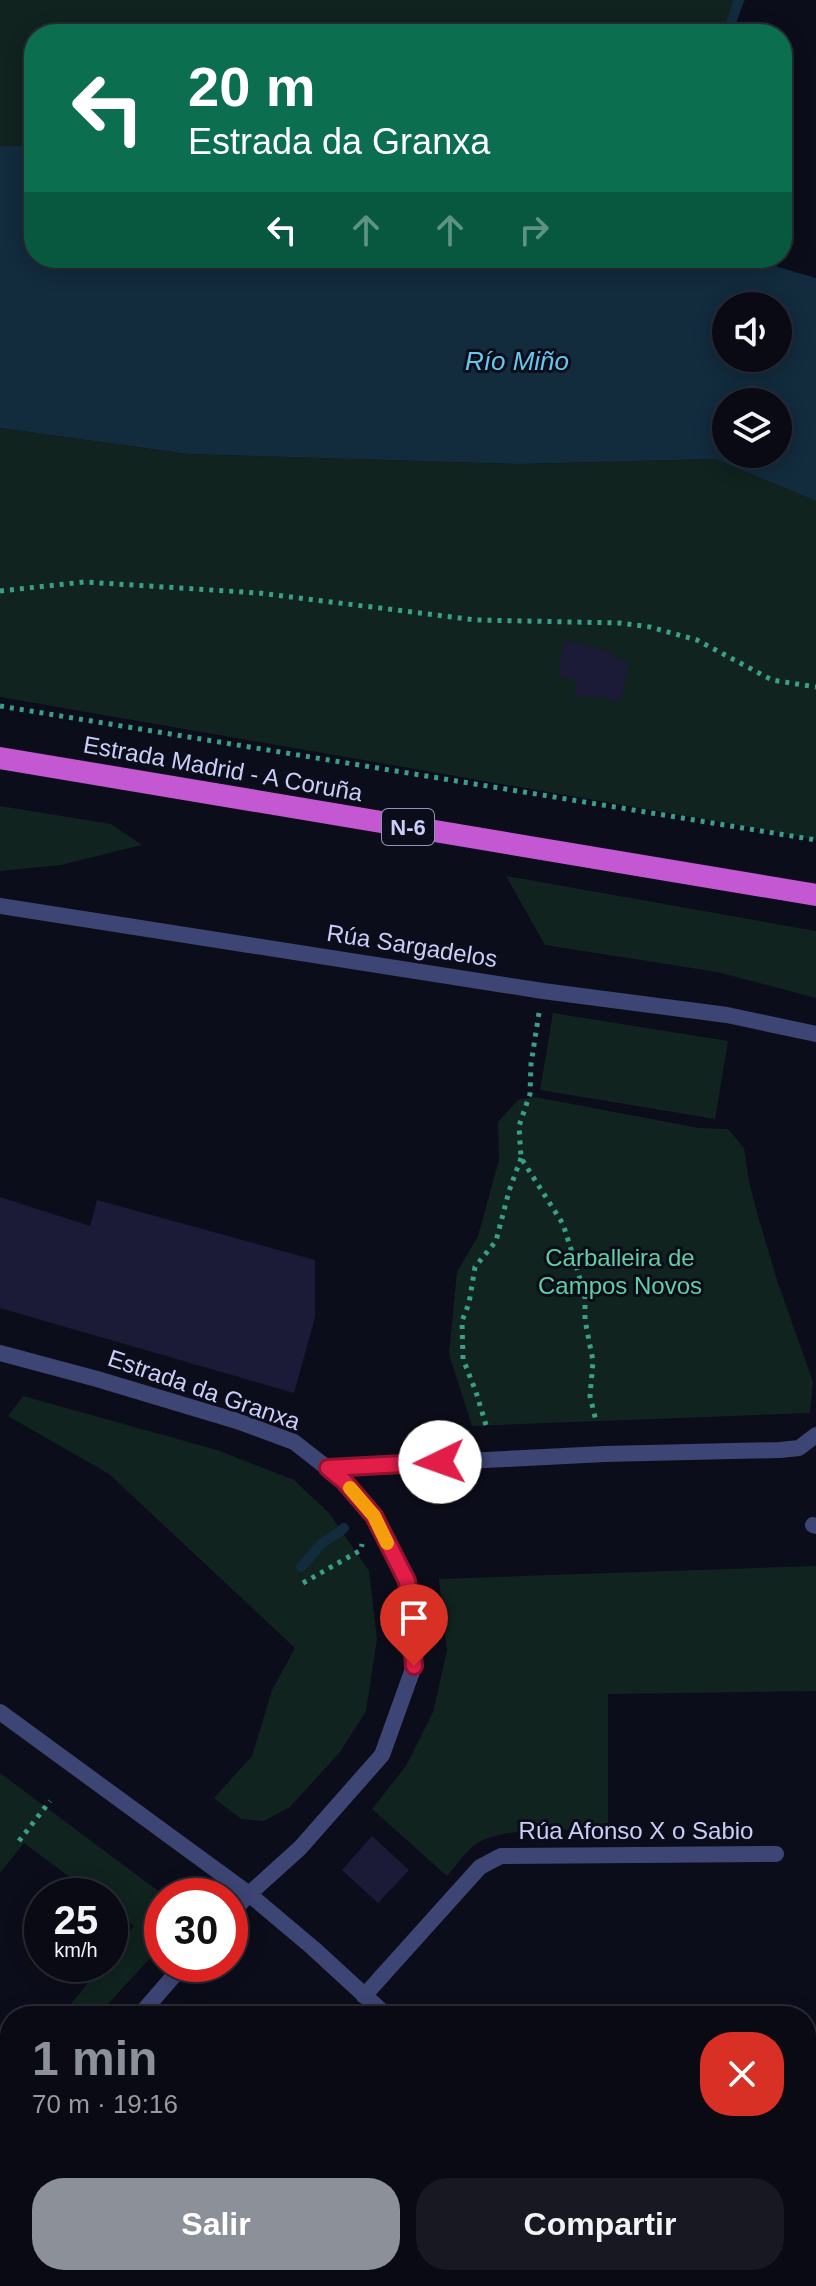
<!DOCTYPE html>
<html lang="es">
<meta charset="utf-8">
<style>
body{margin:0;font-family:Arial,sans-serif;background:#171822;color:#f1f3f6;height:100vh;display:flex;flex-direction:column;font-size:30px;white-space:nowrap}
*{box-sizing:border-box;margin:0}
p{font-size:26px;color:#999aa0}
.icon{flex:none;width:44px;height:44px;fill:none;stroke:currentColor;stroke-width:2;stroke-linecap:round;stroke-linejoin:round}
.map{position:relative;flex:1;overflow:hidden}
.panel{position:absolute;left:0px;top:2006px;width:816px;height:280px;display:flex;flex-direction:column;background:#090a14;border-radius:32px 32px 0 0;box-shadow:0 4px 20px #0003,0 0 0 2px #292b34}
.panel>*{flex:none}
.guide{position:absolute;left:24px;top:24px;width:768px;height:244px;border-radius:32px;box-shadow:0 4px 20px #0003,0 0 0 2px #292b34;background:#0b6e4f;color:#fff;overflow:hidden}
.buttons{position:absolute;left:712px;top:292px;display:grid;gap:16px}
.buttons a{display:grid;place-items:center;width:80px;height:80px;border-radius:50%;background:#090a14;box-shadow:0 4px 20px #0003,0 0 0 2px #292b34;font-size:40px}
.speed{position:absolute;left:24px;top:1878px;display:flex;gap:16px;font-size:40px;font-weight:700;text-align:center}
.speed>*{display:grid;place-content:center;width:104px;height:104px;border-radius:50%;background:#090a14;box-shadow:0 4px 20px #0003,0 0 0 2px #292b34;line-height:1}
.speed small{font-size:20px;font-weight:400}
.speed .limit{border:12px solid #d22;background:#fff;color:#111}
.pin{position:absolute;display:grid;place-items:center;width:68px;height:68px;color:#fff;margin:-82px -34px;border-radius:50% 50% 50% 0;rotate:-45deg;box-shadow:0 0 8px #0007}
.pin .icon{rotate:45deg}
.me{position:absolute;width:88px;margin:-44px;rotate:267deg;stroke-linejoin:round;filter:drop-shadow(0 0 6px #0008)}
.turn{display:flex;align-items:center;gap:28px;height:168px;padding:0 32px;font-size:36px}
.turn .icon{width:104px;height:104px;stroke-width:2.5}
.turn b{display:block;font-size:56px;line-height:68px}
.lanes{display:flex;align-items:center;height:76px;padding:0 32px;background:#0003;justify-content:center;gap:40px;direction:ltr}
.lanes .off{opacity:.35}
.round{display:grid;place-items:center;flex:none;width:84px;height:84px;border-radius:32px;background:#171822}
.headline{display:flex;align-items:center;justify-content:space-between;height:136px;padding:0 32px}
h1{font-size:48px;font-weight:700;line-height:60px;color:#8c9099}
.action{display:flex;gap:16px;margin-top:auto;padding:16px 32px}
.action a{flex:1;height:92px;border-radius:32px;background:#8c9099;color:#fff;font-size:32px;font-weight:700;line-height:92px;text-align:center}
.action a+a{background:#171822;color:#f1f3f6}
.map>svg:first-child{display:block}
.green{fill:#10231f}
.water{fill:#122b3d;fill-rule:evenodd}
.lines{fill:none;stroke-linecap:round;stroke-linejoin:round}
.stream{stroke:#122b3d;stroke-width:10}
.building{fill:#1b1b38}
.path{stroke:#399f86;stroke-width:5;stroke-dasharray:4 6;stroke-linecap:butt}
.minor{stroke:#3d4574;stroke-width:16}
.trunk{stroke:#c458d2;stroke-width:22}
.route-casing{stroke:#92132f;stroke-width:20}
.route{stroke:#e11d48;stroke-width:14}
.slow{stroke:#f59e0b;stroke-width:14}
.labels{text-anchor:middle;stroke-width:6;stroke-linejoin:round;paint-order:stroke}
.shield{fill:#0c0d1a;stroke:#9294b6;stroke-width:2}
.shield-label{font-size:22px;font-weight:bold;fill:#cbcef9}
.street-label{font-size:24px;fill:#cbcef9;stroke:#0c0d1a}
.park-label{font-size:24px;fill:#61cf9f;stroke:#0c0d1a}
.water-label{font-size:26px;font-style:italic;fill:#65c7ee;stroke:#0c0d1a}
</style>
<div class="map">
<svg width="816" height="2286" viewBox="0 0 816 2286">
<rect width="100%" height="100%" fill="#0c0d1a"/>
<path class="green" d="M0 0H745L729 34H34V146H0Z
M0 428 188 454 520 464 715 459 816 501V840L744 826 0 697Z
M0 806 111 824 142 845 61 865 0 871Z
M506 876 816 931V998L717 972 545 945Z
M553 1013 728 1041 715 1119 540 1090Z
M535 1097 699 1128 728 1129 744 1148 749 1182 758 1216 777 1280 813 1382 810 1413 472 1426 449 1354 457 1272 478 1236 499 1160 498 1122 518 1100Z
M23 1396 217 1450 294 1480 329 1513 369 1571 377 1639 366 1711 340 1752 290 1807 264 1821 241 1819 214 1798 252 1756 272 1690 295 1648 109 1474 8 1416Z
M816 1566V1691L608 1694V1831C573 1831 499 1824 472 1847 463 1855 455 1867 447 1876L372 1809 406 1766 433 1712 447 1651 439 1579Z
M0 1773 165 1896H162V1945L97 2016H76L66 2010 103 1964H110V1956L134 1926 110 1907V1896H95L24 1843 0 1873Z"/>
<path class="water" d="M0 146H34V258H747L816 278V501L715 459 520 464 188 454 0 428ZM726 306H778V358H726ZM726 402H778V454H726Z"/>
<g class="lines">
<path class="stream" d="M727 34 739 0
M301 1567C308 1560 314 1552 320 1545 327 1539 337 1535 344 1528"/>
</g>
<path class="building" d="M564 641 613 652 611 658 629 661 621 701 574 695 577 680 558 676Z
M0 1197 90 1226 97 1200 315 1260V1317L294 1393 0 1308Z
M372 1836 409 1870 378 1903 342 1870Z"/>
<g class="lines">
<path class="path" d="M0 591 84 582 259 593 476 620 620 623 650 627 697 640 772 680 816 687
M0 706 816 840
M539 1013 531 1064 530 1094 519 1126 521 1158 563 1224 576 1265 585 1297V1320L593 1361 590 1396 596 1421
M486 1425 476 1392 463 1359 462 1321 469 1303 475 1267 496 1241 509 1191 521 1158
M303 1583 361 1550 362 1544
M19 1841 50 1801"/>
<path class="minor" d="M0 906 543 991 727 1015 816 1034
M0 1353 97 1379 237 1421 294 1442 344 1481 374 1516 407 1581 414 1666 382 1755 300 1848 249 1894 230 1915
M328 1468 604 1454 780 1450 799 1448 816 1435
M813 1525 816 1526
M0 1712 249 1894 313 1948 387 2016
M364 1996 480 1867 501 1856 776 1854
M139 2016 184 1964
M0 2182 10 2170
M683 2276 695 2286
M328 2286 330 2276"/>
<path class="trunk" d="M0 758 816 895"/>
</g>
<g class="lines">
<g class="route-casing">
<path id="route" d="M414 1666 407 1581 374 1516 344 1481 328 1468 440 1462"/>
</g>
<use href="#route" class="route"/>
<path class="slow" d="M350 1488 374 1516 387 1543"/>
</g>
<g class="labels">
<rect class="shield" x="382" y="809" width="52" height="36" rx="6"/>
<g class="shield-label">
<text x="408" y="835">N-6</text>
</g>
<g class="street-label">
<text transform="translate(223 769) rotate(10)" y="8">Estrada Madrid - A Coruña</text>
<text transform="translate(412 946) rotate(9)" y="8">Rúa Sargadelos</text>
<text transform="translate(204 1390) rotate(19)" y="8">Estrada da Granxa</text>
<text x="636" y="1839">Rúa Afonso X o Sabio</text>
</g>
<g class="park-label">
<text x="620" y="1266">Carballeira de<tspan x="620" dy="28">Campos Novos</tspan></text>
</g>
<g class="water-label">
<text x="517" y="370">Río Miño</text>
</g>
</g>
</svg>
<div class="buttons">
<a><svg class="icon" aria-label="sound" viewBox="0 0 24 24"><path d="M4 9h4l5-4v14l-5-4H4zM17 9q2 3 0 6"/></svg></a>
<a><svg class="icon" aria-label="layers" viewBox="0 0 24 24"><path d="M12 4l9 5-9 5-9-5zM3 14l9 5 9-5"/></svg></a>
</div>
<div class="speed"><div>25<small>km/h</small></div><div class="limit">30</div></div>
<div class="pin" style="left:414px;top:1666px;background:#d93025"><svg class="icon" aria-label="arrive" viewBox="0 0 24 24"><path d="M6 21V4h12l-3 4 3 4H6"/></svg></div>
<svg class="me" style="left:440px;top:1462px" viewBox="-20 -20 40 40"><circle r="19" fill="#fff"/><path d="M0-13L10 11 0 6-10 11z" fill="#e11d48"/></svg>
<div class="guide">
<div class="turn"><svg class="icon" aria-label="left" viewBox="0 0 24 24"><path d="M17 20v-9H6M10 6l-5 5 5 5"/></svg><div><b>20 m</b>Estrada da Granxa</div></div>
<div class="lanes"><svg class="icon" aria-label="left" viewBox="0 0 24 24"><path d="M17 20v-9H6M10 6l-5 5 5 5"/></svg><svg class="icon off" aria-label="ahead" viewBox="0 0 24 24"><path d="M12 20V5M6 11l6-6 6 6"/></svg><svg class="icon off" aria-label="ahead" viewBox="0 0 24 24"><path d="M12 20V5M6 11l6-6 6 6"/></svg><svg class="icon off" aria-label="right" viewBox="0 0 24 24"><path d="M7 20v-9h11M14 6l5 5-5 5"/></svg></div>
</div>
<section class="panel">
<div class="headline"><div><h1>1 min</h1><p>70 m · 19:16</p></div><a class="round" style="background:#d93025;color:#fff"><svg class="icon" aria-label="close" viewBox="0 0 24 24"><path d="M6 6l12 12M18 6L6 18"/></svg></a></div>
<div class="action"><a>Salir</a><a>Compartir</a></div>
</section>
</div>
